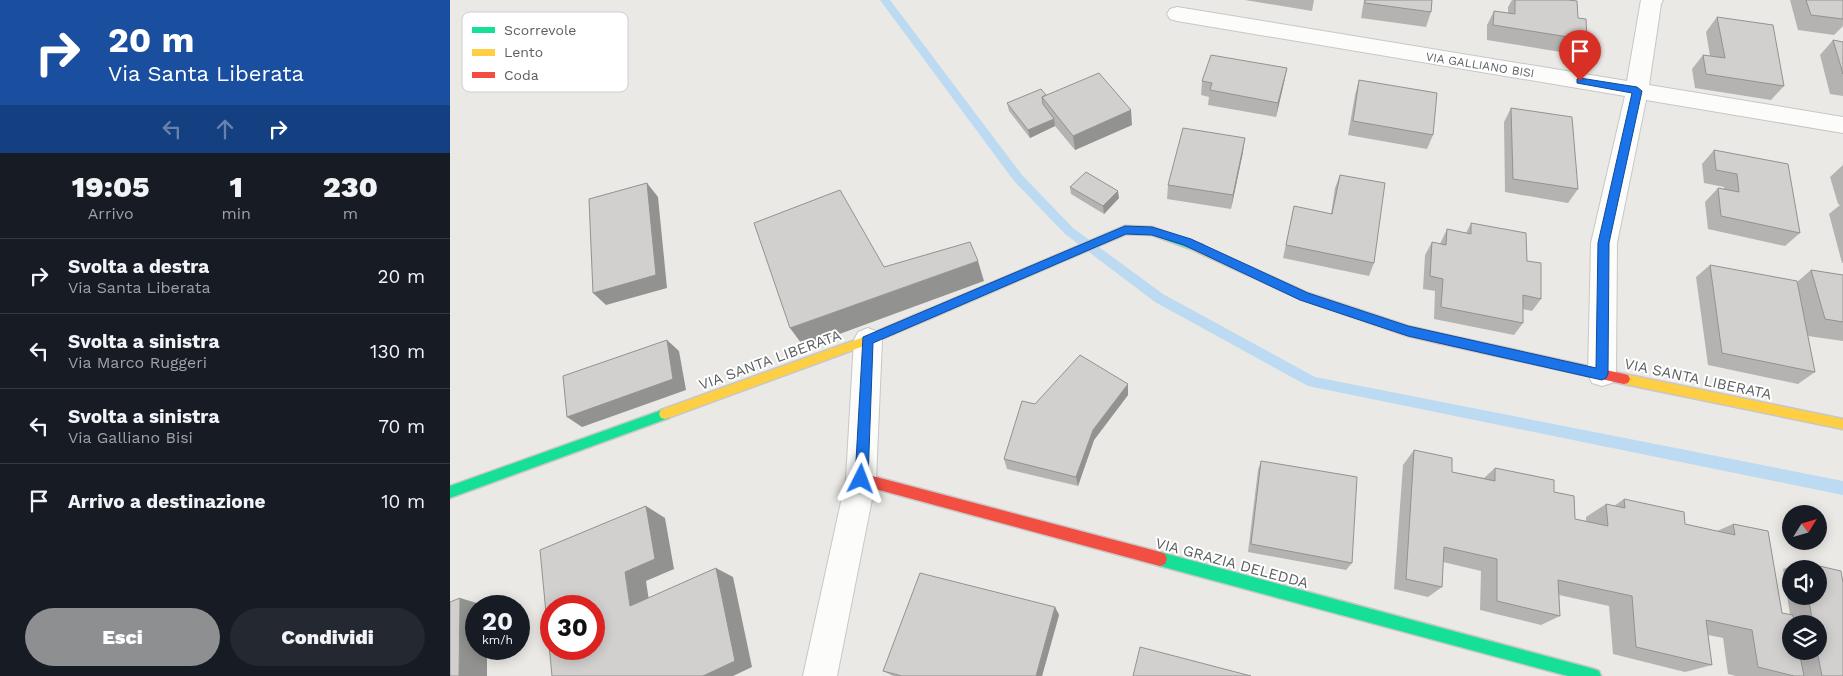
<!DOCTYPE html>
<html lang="it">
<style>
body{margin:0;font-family:"Work Sans",sans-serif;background:#242831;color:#f1f3f6;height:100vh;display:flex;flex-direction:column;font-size:19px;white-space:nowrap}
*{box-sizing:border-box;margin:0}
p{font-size:16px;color:#9ea1a6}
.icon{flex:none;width:28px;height:28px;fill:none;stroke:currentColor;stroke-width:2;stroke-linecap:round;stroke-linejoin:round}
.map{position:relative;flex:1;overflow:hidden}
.side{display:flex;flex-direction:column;background:#171b24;width:450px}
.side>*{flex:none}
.banner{background:#1a4fa0;color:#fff;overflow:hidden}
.needle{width:32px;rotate:53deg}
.fabs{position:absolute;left:1332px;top:505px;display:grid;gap:10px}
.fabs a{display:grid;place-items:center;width:45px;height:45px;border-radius:50%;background:#171b24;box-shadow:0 2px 12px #0003;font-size:25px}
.speed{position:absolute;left:15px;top:595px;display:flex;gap:10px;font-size:25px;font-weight:700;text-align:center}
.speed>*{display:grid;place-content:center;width:65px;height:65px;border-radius:50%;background:#171b24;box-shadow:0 2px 12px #0003;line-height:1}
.speed small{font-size:12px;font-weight:400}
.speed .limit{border:8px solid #d22;background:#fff;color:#111}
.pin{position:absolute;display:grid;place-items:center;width:42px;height:42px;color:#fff;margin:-51px -21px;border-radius:50% 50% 50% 0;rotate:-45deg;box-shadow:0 0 5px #0007}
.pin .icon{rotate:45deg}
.me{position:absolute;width:55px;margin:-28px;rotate:3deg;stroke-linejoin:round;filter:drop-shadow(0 0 4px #0008)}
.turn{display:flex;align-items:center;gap:18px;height:105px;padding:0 25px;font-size:22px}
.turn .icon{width:65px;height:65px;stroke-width:2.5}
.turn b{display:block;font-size:35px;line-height:42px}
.lanes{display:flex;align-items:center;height:48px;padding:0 25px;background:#0003;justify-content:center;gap:25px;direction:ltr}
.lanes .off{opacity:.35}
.eta{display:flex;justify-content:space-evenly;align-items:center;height:85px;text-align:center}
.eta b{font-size:30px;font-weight:800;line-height:35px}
.cta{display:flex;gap:10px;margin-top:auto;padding:10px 25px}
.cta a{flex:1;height:58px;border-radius:30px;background:#8d8f90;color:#fff;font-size:20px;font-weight:800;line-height:58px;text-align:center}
.cta a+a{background:#242831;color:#f1f3f6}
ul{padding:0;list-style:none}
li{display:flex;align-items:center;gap:15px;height:75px;padding:0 25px;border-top:1px solid #363941}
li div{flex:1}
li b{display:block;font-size:19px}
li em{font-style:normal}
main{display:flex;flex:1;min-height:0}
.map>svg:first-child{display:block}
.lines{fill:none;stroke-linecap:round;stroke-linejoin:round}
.stream{fill:#bcdaf1;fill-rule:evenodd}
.street-casing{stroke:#c7c7c7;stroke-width:2}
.fast-casing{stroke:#c7c7c7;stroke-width:3}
.slow-casing{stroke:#c7c7c7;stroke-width:3}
.jam-casing{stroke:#c7c7c7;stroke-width:3}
.street{fill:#fcfcfb;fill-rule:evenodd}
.fast{fill:#16e098;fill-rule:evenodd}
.slow{fill:#ffcf43;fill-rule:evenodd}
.jam{fill:#f24e42;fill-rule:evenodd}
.wall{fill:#b4b3b1;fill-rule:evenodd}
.shaded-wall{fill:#929290}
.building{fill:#d1d0ce;stroke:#929290;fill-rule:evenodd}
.route{fill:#1a73e8;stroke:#114b97}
.labels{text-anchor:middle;stroke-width:4;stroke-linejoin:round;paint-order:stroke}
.far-street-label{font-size:12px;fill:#5b5e62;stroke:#fff}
.street-label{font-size:15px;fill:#5b5e62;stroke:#fff}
.key{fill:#fff;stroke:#cecfd0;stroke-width:1}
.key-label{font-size:14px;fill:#5b5e62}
</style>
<main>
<section class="side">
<div class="banner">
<div class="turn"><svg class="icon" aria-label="right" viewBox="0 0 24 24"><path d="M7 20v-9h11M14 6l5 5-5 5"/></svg><div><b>20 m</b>Via Santa Liberata</div></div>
<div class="lanes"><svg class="icon off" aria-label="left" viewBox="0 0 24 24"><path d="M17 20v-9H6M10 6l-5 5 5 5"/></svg><svg class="icon off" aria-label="ahead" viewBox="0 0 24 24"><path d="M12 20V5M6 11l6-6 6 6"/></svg><svg class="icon" aria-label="right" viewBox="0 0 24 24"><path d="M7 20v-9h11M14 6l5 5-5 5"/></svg></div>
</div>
<div class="eta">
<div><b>19:05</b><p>Arrivo</p></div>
<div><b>1</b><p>min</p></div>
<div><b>230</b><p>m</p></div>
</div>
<ul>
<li><svg class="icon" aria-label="right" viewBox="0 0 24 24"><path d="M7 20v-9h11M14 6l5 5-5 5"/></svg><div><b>Svolta a destra</b><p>Via Santa Liberata</p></div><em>20 m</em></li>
<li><svg class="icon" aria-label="left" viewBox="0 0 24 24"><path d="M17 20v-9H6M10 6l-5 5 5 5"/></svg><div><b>Svolta a sinistra</b><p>Via Marco Ruggeri</p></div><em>130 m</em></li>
<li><svg class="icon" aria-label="left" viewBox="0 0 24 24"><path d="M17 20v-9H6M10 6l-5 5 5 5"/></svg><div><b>Svolta a sinistra</b><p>Via Galliano Bisi</p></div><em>70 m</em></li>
<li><svg class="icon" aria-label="arrive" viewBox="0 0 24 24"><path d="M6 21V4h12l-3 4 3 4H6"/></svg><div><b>Arrivo a destinazione</b></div><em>10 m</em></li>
</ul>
<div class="cta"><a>Esci</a><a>Condividi</a></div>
</section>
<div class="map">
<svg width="1393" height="676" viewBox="0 0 1393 676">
<rect width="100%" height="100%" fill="#eae9e5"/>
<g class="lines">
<path class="stream" d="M430 0H440L572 175 623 228 713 294 865 377 1393 481V495L858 386 705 302 615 234 564 181Z"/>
<g class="street-casing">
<path id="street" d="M1191 0H1213L1211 4 1199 85 1393 117V133L1196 100 1167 243 1166 374 1162 383 1152 386 1142 383 1138 374 1141 243 1175 96 727 21 720 19 717 14 720 9 727 7 1177 81Z
M418 328 428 332 432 340 426 479 387 676H353L396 479 404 340 408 332Z"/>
</g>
<g class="fast-casing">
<path id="fast" d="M675 226 702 227 753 245 754 248 749 252 702 235 676 234 481 318H473L471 315 473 312Z
M215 409 219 410 221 414 219 418 0 498V486Z
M710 552 1144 669 1149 671 1151 676H1118L710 566 705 564 703 559 705 554Z"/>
</g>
<g class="slow-casing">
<path id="slow" d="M749 244 858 293 958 326 988 333 992 335 994 338 992 341 988 343 958 336 850 299 745 251 744 248Z
M477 310 481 312 483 315 481 318 422 343 215 419 211 418 209 414 211 410 414 337Z
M1174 374 1393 419V429L1174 384 1170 383 1168 379 1170 375Z"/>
</g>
<g class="jam-casing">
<path id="jam" d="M988 333 1174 374 1178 375 1180 379 1178 383 1174 384 988 343 984 341 982 338 984 335Z
M411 473 710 552 715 554 717 559 715 564 710 566 411 485 407 483 405 479 407 475Z"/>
</g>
<use href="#street" class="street"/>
<use href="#fast" class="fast"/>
<use href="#slow" class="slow"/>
<use href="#jam" class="jam"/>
</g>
<path class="wall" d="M795 0H864L862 11Z
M914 0H982L981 12 976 27 911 18Z
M1062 0H1118L1128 18 1137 40 1129 55 1037 40V25L1044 11 1058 13V7Z
M1340 0H1393V26L1384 35 1348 30Z
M1267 17 1334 86 1321 100 1245 88 1242 69 1253 55 1260 56 1256 32Z
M1383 40 1393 42V96L1380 94 1370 55Z
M837 68 826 117 758 105 759 97 751 95 752 81Z
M909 80 983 135 977 149 898 135 905 95Z
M596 95 682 125 625 150 605 126 580 138 559 111 557 103Z
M1061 108 1128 189 1118 203 1055 192 1054 122Z
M1264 150 1350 233 1335 246 1258 229 1255 202 1268 188 1274 189V187L1254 183 1252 164Z
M793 152 781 209 717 199 718 185Z
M1393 165V263H1392L1379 214 1390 205 1388 204 1380 177Z
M890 175 924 263 919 276 833 258 844 206 881 214 885 188Z
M620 187 669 198 654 214 621 194Z
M1021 223 1077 261 1091 299 1082 311 1073 309V323L1064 335 984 319 985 291 973 289 975 255 982 242 990 244 997 229 1016 233Z
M1260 265 1347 282 1361 270 1393 275V341L1358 336 1365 372 1348 384 1258 365 1246 277Z
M678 384V395L644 440 628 486 557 469 554 459 585 404Z
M964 450 1002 458V472L1034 478 1045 468 1104 480V492L1124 496 1125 519 1136 521V517L1156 504 1164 506 1174 499 1234 512 1235 524 1267 531 1283 524 1318 531 1332 613 1340 615 1333 569 1352 562 1391 571 1393 583V676H1286L1278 674 1273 638 1258 635 1262 665 1235 672 1163 654 1159 606 1109 595 1110 616 1091 625 1030 610 1031 571 993 562 992 587 978 597 944 589 953 465ZM1341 569H1369V596H1341ZM1341 624H1369V651H1341Z
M811 461 902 563 896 570 798 552 808 470Z
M605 607 609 615 592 676H443L433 671Z"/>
<path class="shaded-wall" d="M837 68 834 83 826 117 828 103Z
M681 110 682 125 625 150 623 136Z
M604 119 605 126 580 138 578 130Z
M795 138 793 152 781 209 783 195Z
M197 183 208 197 217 288 156 305 143 293Z
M668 191 669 198 654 214 653 206Z
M528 261 534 281 354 347 340 328Z
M217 340 229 351 236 390 132 427 117 417Z
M678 384V395L644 440 628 486 626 477 643 430Z
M196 506 215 518 224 569 196 581 201 614 180 606 175 572Z
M266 568 283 577 302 667 283 676H253Z
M10 598 37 606H26V649H37V676H9Z
M605 607 609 615 592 676H586Z"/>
<path class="building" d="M915 0H982L981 12 915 3Z
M1065 0H1118L1127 1 1128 18 1136 19 1137 40 1043 25 1044 11 1065 14Z
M1356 0H1393V19L1361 15Z
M1267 17 1323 25 1334 86 1256 74 1253 55 1275 58Z
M1383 40 1393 42V74Z
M761 55 837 68 828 103 760 90 762 83 752 81Z
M649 73 681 110 623 136 592 97Z
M909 80 987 93 983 135 903 121Z
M591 89 596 95 592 97 593 104 604 119 578 130 557 103Z
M1061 108 1122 117 1128 189 1063 179Z
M733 128 795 138 783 195 718 185Z
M1264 150 1338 164 1350 233 1271 216 1268 188 1289 192 1287 174 1266 170Z
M636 172 668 191 653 206 620 187Z
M890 175 935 183 924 263 836 245 844 206 882 214Z
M197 183 206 275 143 293 139 199Z
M390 190 434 267 520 242 528 261 340 328 304 223Z
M1021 223 1076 233 1077 261 1091 263V299L1073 295V323L991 307 993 279 980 276 982 242 996 245 997 229 1021 234Z
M1260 265 1347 281 1365 372 1272 353Z
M1361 270 1393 275V322L1375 319Z
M217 340 223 379 117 417 113 376Z
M630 355 678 384 643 430 626 477 554 459 572 401 585 404Z
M964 450 1002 458V472L1045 481V468L1104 480V492L1124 496 1125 519 1158 526 1156 504 1175 508 1174 499 1234 512 1235 524 1285 535 1283 524 1318 531 1332 613 1343 615 1344 624H1341V651H1349L1354 676H1344L1308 667 1302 630 1256 620 1262 665 1186 647 1182 596 1108 580 1110 616 1047 601V559L994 547 992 587 956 579Z
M811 461 907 477 902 563 801 544Z
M196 506 205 559 175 572 180 606 266 568 285 661 253 676H102L90 550ZM101 606H144V649H101Z
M1352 562 1391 571 1393 583V676H1372L1367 651H1369V624H1363L1358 596H1369V569H1353Z
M470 573 605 607 586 676H452L433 671Z
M10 598 9 676H0V602Z
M690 647 801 676H683Z"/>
<path class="route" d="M1130 78 1187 87 1192 91 1159 243 1158 374 1156 378 1152 380 958 336 850 300 734 245 702 235 676 234 423 343 418 479 416 483 411 485 407 483 405 479 413 337 675 226 702 227 741 239 858 293 958 326 1146 368 1148 243 1182 93 1127 83V79Z"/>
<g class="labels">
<g class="far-street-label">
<text transform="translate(1030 65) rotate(9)" y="4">VIA GALLIANO BISI</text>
</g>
<g class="street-label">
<text transform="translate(320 360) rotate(-20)" y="5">VIA SANTA LIBERATA</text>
<text transform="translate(1248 379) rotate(12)" y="5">VIA SANTA LIBERATA</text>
<text transform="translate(782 563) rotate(15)" y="5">VIA GRAZIA DELEDDA</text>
</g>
</g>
<rect x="12" y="12" width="166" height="80" rx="8" class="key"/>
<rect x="22" y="27" width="23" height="6" fill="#16e098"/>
<rect x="22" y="49" width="23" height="7" fill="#ffcf43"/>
<rect x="22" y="72" width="23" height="6" fill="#f24e42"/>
<g class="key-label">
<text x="54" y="35">Scorrevole</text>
<text x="54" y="57">Lento</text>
<text x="54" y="80">Coda</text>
</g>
</svg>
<div class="fabs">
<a><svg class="needle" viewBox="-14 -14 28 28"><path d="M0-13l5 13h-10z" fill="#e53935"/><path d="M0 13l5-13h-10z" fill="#9ea1a6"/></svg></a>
<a><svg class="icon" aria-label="sound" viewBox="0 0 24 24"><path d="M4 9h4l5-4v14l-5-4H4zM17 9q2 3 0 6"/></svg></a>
<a><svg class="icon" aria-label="layers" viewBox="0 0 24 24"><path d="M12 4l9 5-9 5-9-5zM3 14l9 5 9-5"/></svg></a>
</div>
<div class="speed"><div>20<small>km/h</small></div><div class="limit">30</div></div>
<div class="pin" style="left:1130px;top:81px;background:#d93025"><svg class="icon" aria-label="arrive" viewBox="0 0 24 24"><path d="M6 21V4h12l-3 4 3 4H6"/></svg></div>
<svg class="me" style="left:411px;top:479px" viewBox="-20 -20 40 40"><path d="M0-17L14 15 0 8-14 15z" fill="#1a73e8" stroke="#fff" stroke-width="4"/></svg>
</div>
</main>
